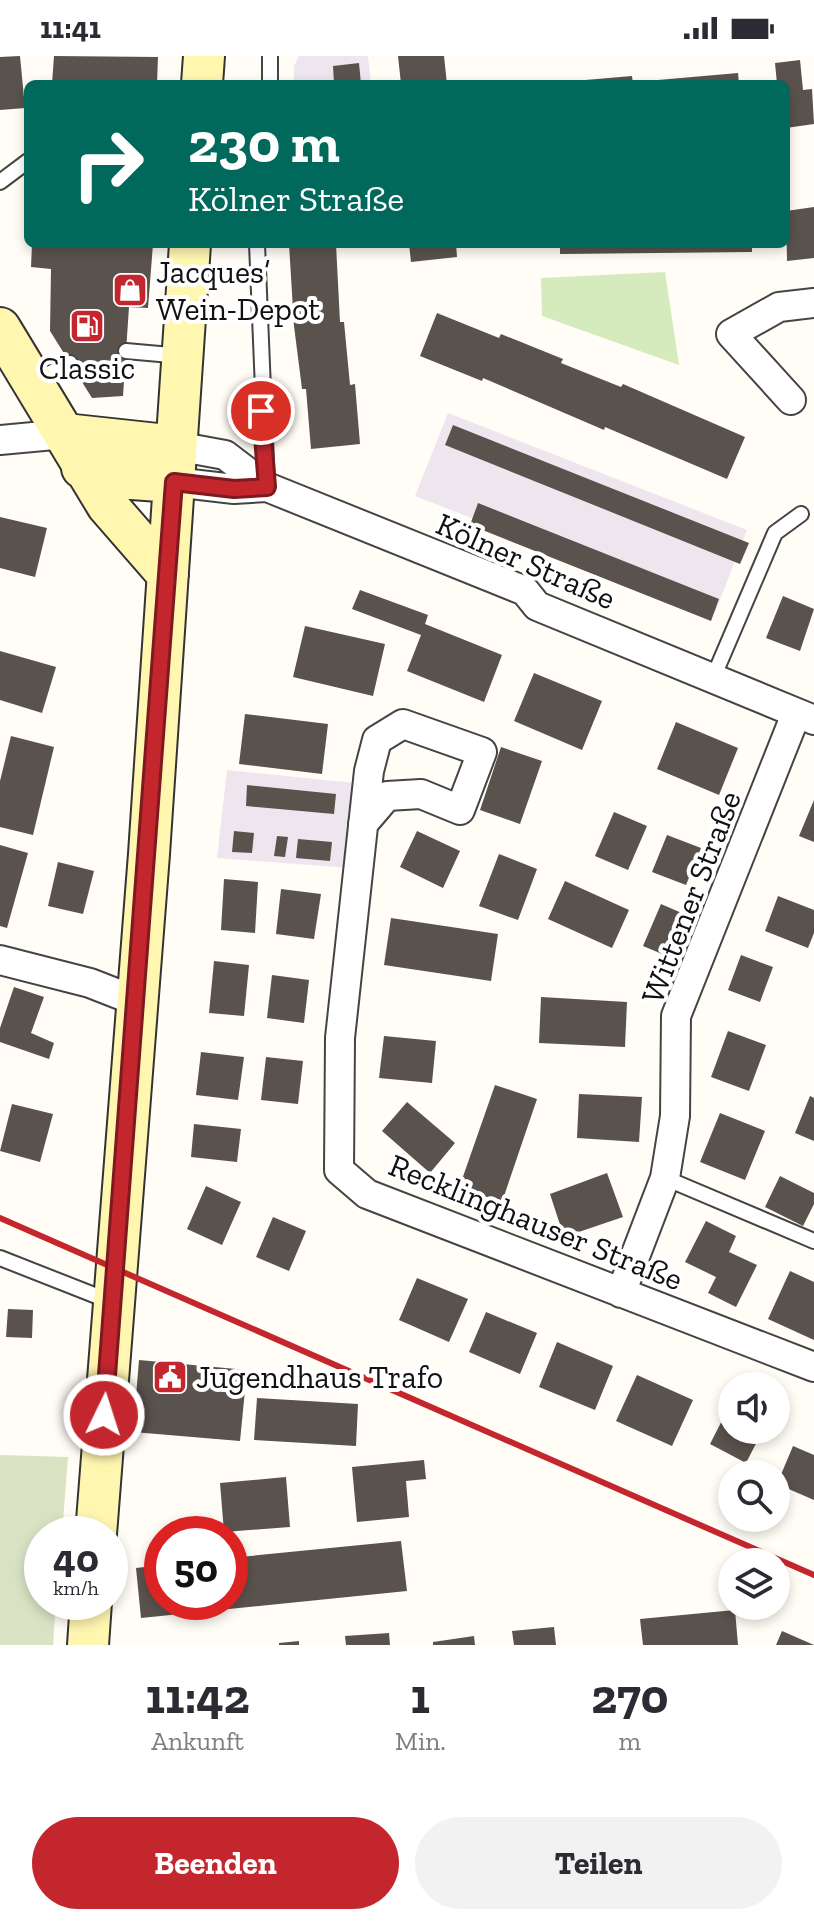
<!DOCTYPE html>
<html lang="de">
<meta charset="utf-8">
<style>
body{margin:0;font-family:"Zilla Slab",serif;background:#f2f2f3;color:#2b2b33;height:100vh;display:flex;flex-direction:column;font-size:30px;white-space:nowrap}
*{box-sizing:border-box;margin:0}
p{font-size:26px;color:#7c7c81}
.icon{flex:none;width:44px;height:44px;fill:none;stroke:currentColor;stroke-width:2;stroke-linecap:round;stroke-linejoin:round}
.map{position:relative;height:1589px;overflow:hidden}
.panel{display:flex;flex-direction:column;background:#fff;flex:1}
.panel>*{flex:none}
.banner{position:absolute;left:24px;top:24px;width:766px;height:168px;border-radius:12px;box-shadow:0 4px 12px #0003;background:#00695c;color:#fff;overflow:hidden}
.fabs{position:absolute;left:718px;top:1316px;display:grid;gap:16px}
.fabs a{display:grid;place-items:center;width:72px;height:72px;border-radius:50%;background:#fff;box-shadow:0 4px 12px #0003;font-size:40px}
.speed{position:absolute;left:24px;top:1460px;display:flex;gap:16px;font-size:40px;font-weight:700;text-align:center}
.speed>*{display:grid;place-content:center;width:104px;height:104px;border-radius:50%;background:#fff;box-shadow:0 4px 12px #0003;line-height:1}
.speed small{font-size:20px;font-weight:400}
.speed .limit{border:12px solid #d22;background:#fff;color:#111}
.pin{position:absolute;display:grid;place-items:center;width:68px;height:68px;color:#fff;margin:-34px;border:4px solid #fff;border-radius:50%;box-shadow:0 2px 8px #0007}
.me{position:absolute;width:88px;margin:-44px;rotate:4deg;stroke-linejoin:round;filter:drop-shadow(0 0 6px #0008)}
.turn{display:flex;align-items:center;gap:28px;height:168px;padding:0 32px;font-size:36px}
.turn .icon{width:104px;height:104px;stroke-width:2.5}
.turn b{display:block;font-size:56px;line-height:68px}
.eta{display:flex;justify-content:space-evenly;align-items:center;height:136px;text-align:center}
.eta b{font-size:48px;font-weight:700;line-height:56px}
.primary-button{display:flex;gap:16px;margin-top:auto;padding:16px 32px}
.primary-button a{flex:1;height:92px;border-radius:48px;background:#c4262e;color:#fff;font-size:32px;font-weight:700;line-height:92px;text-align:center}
.primary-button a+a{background:#f2f2f3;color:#2b2b33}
.status{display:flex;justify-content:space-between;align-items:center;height:56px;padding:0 40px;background:#fff;direction:ltr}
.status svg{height:22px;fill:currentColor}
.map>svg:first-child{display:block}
.industrial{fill:#eee6ef}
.green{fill:#d5ebbd}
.cemetery{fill:#d9e3c4}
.building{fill:#5a524d}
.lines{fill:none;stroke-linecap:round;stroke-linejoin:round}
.lane-casing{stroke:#444;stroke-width:18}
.street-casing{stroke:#444;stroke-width:32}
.secondary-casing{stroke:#333;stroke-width:44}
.lane{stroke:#fff;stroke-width:14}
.street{stroke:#fff;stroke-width:28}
.secondary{stroke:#fff6b0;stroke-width:40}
.rail{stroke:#c4262e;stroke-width:6}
.route-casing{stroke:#7f191e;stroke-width:20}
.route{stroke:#c4262e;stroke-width:14}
.labels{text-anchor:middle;stroke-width:8;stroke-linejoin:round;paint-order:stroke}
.poi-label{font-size:32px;fill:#111;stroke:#fff;text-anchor:start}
.street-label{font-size:32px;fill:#111;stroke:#fff}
</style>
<div class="status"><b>11:41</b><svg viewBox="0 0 49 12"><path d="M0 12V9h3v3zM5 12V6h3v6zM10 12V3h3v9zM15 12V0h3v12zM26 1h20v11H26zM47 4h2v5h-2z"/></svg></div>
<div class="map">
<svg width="814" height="1589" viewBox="0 0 814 1589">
<rect width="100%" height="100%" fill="#fffdf5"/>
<path class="industrial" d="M299 0H368L371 28H276L294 25V10Z
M448 357 747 474 715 557 415 440Z
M227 714 355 727 349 812 217 802Z"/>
<path class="green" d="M665 216 679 309 542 260 541 222Z"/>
<path class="cemetery" d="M0 1399 68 1401 62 1478H42V1546H56L53 1589H0Z"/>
<path class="building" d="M20 0 25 52 0 54V1Z
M54 0 158 1 157 28H52Z
M398 0H444L447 28H401Z
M800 4 803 34 812 33 814 68 786 72V28H777L775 7Z
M359 7 361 28H334L333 10Z
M738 17 739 28H635V26Z
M632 20 633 28H562V26Z
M814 151V202L787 205 786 155Z
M32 188H153L148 252 129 251 123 340 92 342 50 275 51 213 31 211Z
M289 188H336L340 266H344L350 329 355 328 360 388 311 393 306 333H302L294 270Z
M409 188H456L457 201 411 206Z
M560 188H752V196L560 198Z
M437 257 499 282 501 278 563 303 561 307 621 331 623 328 745 381 727 423 605 371 604 374 483 322 482 325 420 300Z
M453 369 749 487 740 508 445 389Z
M478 447 719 543 711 565 470 469Z
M0 461 47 472 35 521 0 512Z
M360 534 428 559 425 568 502 599 484 646 407 615 421 579 352 553Z
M783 540 814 553 800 595 766 582Z
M305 570 385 588 373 640 293 621Z
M0 595 56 611 42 657 0 644Z
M534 617 602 645 582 694 514 665Z
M245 658 328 668 322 718 239 708Z
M676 666 738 692 719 739 657 713Z
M11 680 54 691 33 779 0 771V725Z
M501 691 542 705 520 768 480 754Z
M247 729 336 738 334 758 246 750Z
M814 744V786L799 780Z
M614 756 647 770 628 814 595 800Z
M234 775 254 777 252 797 232 796Z
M417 775 460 795 443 832 400 811Z
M667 779 701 792 686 829 652 816Z
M277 780 288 781 285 801 274 800Z
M298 783 332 786 330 805 296 802Z
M0 789 28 797 7 872 0 870Z
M499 798 537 813 518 864 479 850Z
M58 806 94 815 83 858 48 850Z
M224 823 258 826 255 877 221 874Z
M565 825 629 854 612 892 548 863Z
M281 833 321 838 314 883 276 878Z
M778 840 814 854V877L808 892 765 875Z
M661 848 691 861 674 903 643 890Z
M391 862 498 878 491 925 384 909Z
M741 899 773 911 760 946 728 934Z
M214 905 249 909 244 960 209 957Z
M272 919 309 924 304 967 267 962Z
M14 931 44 941 31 977 54 987 49 1003 0 986V972Z
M541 941 627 946 625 991 539 987Z
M728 975 766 989 749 1035 711 1021Z
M384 980 436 985 432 1027 379 1022Z
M201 996 244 1001 238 1044 196 1039Z
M266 1001 303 1005 298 1048 261 1044Z
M495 1029 537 1043 502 1146 459 1132Z
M579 1038 642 1041 639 1086 577 1082Z
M810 1040 814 1042V1085L795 1077Z
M407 1046 455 1087 430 1117 382 1075Z
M12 1048 53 1058 40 1106 0 1095Z
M720 1057 765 1075 745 1124 700 1106Z
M194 1068 241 1073 237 1106 191 1101Z
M607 1117 623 1161 564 1181 550 1138Z
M780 1120 814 1137V1148L803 1170 765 1151Z
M206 1130 241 1146 222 1189 187 1173Z
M273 1161 306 1175 289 1215 256 1201Z
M706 1165 736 1180 729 1196 757 1209 736 1251 708 1237 716 1221 685 1206Z
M790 1215 814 1226V1284L768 1263Z
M417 1222 468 1243 449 1286 399 1264Z
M8 1253 33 1254 32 1282 6 1281Z
M486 1256 537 1277 520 1318 469 1296Z
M557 1286 613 1310 595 1354 539 1331Z
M139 1304 247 1314 240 1385 133 1376Z
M637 1319 693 1344 672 1390 616 1365Z
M257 1342 358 1348 356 1390 254 1384Z
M732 1345V1374H763L746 1407 710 1388Z
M793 1390 814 1399V1444L777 1428Z
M424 1404 426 1423 406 1425 409 1461 357 1466 352 1411Z
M286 1421 290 1471 224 1476 220 1427Z
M401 1485 407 1535 141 1562 136 1512 162 1509V1546H230V1502Z
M735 1554 738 1589H643L640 1563Z
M554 1571 556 1589H514L512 1575Z
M782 1575 814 1589H776Z
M389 1577 390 1589H346L345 1580Z
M474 1580 475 1589H433V1586Z
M299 1585V1589H279V1587Z"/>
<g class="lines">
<g class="lane-casing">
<path id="lane" d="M270 0V28
M0 126 28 105
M257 188 267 430
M126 295 182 300
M35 325 70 307
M713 622 775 477 801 458
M665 1122 814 1185
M0 1202 112 1246"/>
</g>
<g class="street-casing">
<path id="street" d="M791 344 731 278 779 251 814 247
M0 384 65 378
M176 390 225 399 267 431 525 535 537 550 814 664
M174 426 234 433 267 431
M363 768 387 740 421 738 460 754 482 696 403 668 377 684 369 715 340 982 339 1114 367 1138 814 1311
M0 904 90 927 136 945
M621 1237 665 1122 675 1060 676 960 796 658"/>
</g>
<g class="secondary-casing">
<path id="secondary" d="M202 28 204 0
M0 272 107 449 168 519
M65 378 176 390
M82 412 118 422 174 426
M96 1478 149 798 190 188
M88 1589 91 1546"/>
</g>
<use href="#lane" class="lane"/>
<use href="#street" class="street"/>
<use href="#secondary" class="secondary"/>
<path class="rail" d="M0 1162 814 1519"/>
</g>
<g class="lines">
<g class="route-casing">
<path id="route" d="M104 1359 174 426 234 433 267 431 261 355"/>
</g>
<use href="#route" class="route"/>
</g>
<defs>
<g id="shop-square" transform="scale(1.8)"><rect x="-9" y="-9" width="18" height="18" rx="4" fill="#c4262e" stroke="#fff"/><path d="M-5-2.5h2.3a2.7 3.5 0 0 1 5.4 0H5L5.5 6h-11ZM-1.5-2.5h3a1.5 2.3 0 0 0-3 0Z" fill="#fff"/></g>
<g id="fuel-square" transform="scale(1.8)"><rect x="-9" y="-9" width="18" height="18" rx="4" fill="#c4262e" stroke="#fff"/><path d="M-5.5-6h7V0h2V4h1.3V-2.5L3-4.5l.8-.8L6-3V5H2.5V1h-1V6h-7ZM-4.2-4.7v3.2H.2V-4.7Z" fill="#fff"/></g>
<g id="civic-square" transform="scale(1.8)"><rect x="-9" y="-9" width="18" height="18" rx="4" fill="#c4262e" stroke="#fff"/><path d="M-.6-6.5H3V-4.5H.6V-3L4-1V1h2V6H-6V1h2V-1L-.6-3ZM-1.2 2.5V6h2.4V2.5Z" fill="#fff"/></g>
</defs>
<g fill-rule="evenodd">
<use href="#shop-square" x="130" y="234"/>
<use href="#fuel-square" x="87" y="270"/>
<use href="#civic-square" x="170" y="1321"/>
</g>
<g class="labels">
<g class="poi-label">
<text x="156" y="227">Jacques’<tspan x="156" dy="37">Wein-Depot</tspan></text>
<text x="87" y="323" text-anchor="middle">Classic</text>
<text x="196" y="1332">Jugendhaus Trafo</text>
</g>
<g class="street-label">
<text transform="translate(526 505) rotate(24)" y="11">Kölner Straße</text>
<text transform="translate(691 841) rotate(-69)" y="11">Wittener Straße</text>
<text transform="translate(536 1166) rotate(22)" y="11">Recklinghauser Straße</text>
</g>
</g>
</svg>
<div class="fabs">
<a><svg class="icon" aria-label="sound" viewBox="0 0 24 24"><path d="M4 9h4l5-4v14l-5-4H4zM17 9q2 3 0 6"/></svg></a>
<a><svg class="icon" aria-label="search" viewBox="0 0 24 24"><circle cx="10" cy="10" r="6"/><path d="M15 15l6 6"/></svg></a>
<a><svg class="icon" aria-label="layers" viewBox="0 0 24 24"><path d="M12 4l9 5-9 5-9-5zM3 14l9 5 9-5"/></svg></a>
</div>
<div class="speed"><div>40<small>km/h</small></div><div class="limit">50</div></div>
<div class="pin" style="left:261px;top:355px;background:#d93025"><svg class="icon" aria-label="arrive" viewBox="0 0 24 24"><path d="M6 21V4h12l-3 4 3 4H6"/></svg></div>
<svg class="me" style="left:104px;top:1359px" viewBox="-20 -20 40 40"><circle r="17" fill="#c4262e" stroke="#fff" stroke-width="3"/><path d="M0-11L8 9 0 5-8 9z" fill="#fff"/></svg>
<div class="banner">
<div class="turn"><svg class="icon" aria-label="right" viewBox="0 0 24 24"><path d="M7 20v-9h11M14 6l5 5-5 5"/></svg><div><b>230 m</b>Kölner Straße</div></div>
</div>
</div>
<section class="panel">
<div class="eta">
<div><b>11:42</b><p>Ankunft</p></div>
<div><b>1</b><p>Min.</p></div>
<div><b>270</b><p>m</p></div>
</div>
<div class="primary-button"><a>Beenden</a><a>Teilen</a></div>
</section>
